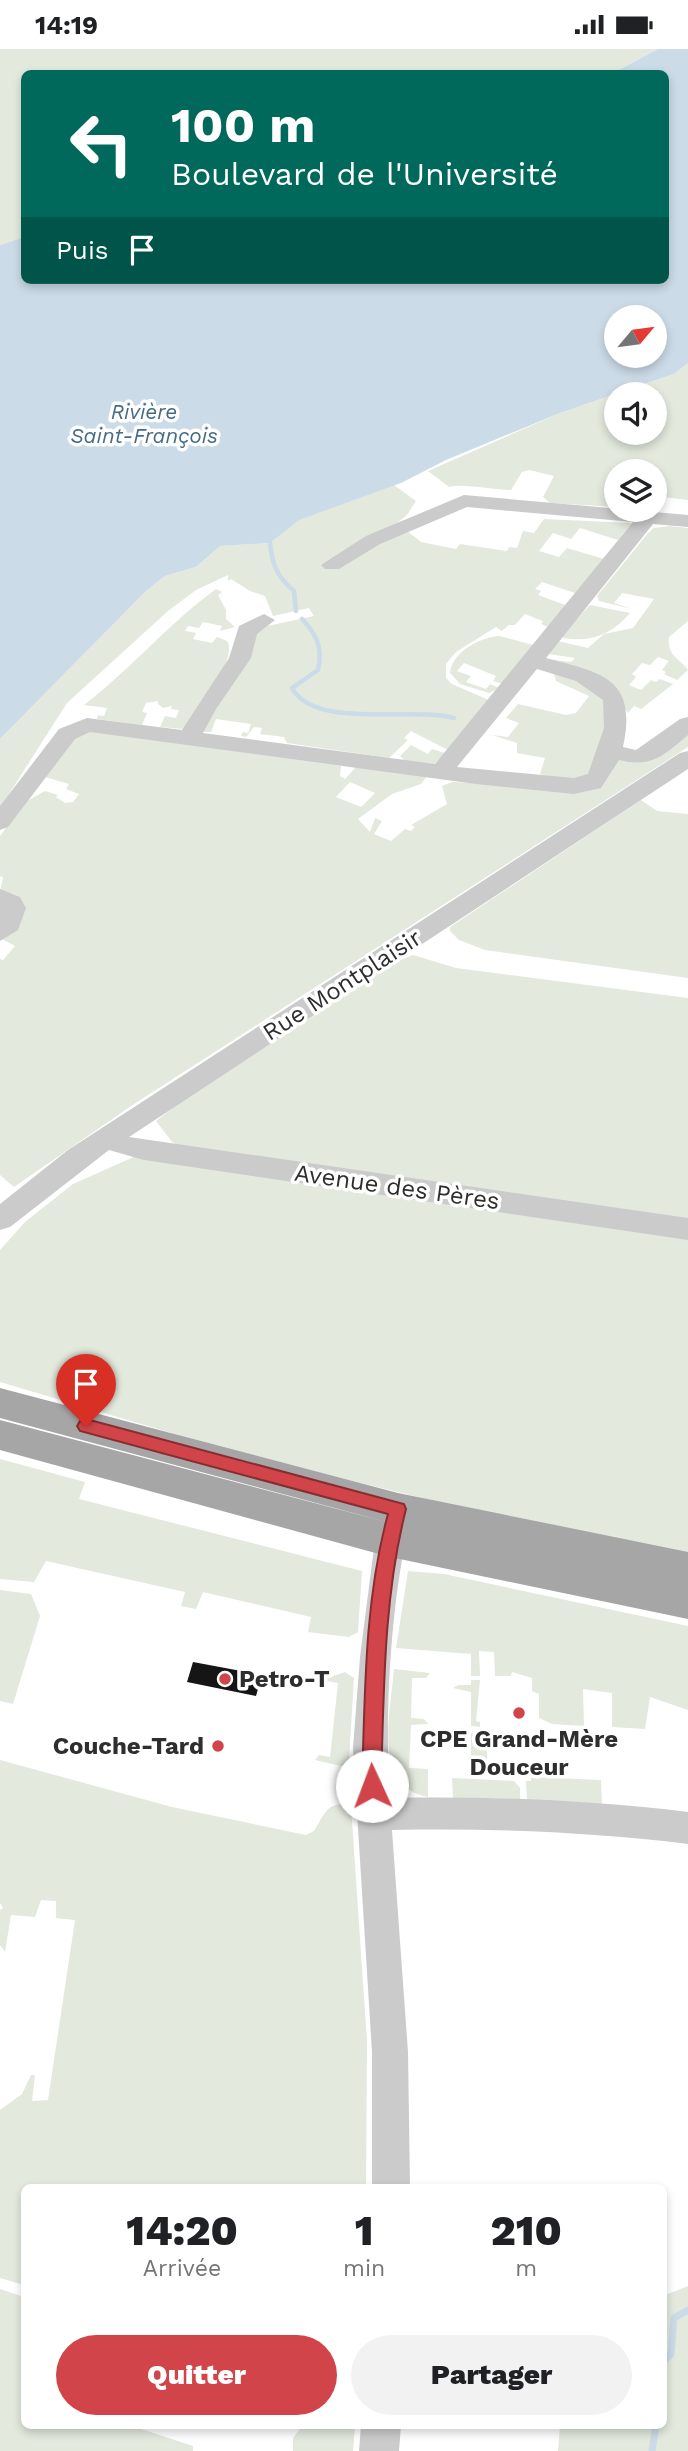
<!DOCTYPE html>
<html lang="fr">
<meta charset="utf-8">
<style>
body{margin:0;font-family:"Work Sans",sans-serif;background:#f2f2f2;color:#202124;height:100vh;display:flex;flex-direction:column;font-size:26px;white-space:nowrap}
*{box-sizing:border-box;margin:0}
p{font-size:23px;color:#757577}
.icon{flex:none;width:38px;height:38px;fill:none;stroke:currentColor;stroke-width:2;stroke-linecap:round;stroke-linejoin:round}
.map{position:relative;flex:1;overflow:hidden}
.drawer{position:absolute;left:21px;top:2135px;width:646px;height:245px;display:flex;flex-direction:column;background:#fff;border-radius:10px;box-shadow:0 4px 10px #0003}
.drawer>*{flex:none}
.top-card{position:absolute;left:21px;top:21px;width:648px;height:214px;border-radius:10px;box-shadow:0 4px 10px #0003;background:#00695c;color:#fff;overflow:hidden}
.needle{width:46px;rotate:61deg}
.fabs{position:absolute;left:604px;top:256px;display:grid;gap:14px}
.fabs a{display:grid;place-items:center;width:63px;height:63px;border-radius:50%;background:#fff;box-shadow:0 4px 10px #0003;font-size:35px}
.pin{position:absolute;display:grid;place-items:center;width:60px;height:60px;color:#fff;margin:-72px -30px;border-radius:50% 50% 50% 0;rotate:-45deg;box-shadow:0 0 7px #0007}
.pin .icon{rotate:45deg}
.me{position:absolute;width:77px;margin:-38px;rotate:358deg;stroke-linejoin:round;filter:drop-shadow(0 0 5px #0008)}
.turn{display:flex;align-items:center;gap:24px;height:147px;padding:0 35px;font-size:32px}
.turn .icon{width:91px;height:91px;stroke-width:2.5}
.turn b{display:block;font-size:49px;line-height:60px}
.then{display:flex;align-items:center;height:66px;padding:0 35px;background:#0003;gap:14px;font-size:26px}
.eta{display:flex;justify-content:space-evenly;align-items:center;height:119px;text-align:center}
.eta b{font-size:42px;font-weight:800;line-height:49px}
.action{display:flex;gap:14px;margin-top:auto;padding:14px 35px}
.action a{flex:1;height:80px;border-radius:42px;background:#d0444a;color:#fff;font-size:28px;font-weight:800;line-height:80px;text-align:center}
.action a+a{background:#f2f2f2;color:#202124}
.status{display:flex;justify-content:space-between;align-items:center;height:49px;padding:0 35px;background:#fff;direction:ltr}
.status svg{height:19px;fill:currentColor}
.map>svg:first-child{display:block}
.green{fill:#e3e9dd;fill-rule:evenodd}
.water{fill:#cbdbe7;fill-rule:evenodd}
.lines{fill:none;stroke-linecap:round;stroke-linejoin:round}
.stream-far1{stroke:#cbdbe7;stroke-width:4.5}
.stream{stroke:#cbdbe7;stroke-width:7}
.building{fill:#151515}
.minor{fill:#cbcbcb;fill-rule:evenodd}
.major{fill:#a6a6a6;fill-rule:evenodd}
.route{fill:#d0444a;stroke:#872c30;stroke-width:2}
.poi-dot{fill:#d0444a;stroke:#fff;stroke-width:2.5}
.labels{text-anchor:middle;stroke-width:7;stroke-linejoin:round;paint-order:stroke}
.far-water-label{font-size:21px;font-style:italic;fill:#456b86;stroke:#fff}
.street-label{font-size:24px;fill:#2e2e2e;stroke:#fff}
.poi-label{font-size:24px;font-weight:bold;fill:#2e2e2e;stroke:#fff;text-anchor:start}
</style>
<div class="status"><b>14:19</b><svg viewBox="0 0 49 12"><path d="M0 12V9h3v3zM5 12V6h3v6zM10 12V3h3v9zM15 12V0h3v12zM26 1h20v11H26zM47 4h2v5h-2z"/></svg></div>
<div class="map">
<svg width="688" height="2402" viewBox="0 0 688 2402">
<rect width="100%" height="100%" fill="#fff"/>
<path class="green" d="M0 0H658L613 24H24V188L0 196Z
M688 314V451L655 447 654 422H616V458L550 454 543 448 554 427 529 421 522 423 511 441C492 441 463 434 449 438L428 422 560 364 616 345V383H654V345H617L674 325Z
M394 436 416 452 407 466 397 474 421 493 456 500 460 495 507 502 509 498 517 499 523 482 534 484 544 470 632 474 618 491 580 479 571 490 553 484 539 502 559 508 567 499 604 510 575 544 542 533 535 540 541 542 538 546 568 557 548 578 541 575 543 572 525 565 515 576H509L502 582 496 578 456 603 446 615V629L452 635 491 652 448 701 411 682 404 689 408 691 389 709 287 694 284 688 260 685 262 679 254 678 246 688 241 687 243 683 248 684 251 675 216 670 211 683H200L252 588 267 577 314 567 309 559 273 567 265 547 250 542 231 530 228 532V526L196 541 168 562 67 654 0 759V690L146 542 165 527 196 518 220 497 270 494 298 471Z
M670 477 688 479V572L669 588C667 608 680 609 688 621L677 631 664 625 666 623 662 621 669 612 658 608 650 616 642 614 632 625 636 628 629 636 641 641 651 631 656 633 660 630 673 635 641 660 634 657 628 664 614 644 545 610 571 613 575 609 549 605 558 592 588 599 604 585 633 579 654 550 622 544 614 554 632 560 599 552 597 547 648 484 654 479Z
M216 540 222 543 218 546 226 561V570L235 578 220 582 222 577 203 573 199 579 188 577 185 582 196 584 193 590 212 594 217 588 227 592C239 613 194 657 184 680L160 678 165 667 176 669 179 661 171 660 172 657 163 659 158 655V652L146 654 142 663 147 664 142 676 97 670 98 666 104 667 107 659 84 656C131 620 168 575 216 540Z
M590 556 630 564C612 586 588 595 560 588Z
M500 587 533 596 503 635 493 632 496 627 464 614 457 622 471 627 466 633 486 640 490 635 500 639 489 644 460 635 450 624C452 603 480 588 500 587Z
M553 622 597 637 612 667 592 731H561L540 725 545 709 517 704V694L492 686 508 688 519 674 506 669 518 655 566 666 576 664 589 647 556 632Z
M91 682 341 717 340 727 345 730 357 717 427 727 421 735 392 745 358 770 370 783 375 769 382 772 374 785 391 792 405 780 411 782 415 778 411 776 447 755 442 737 452 733 583 739 623 706 688 685V698L134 1055 14 1138 0 1126V910L3 911 15 897 0 889 21 855 16 846 0 843 3 828 0 827V787L25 753 45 742 58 746 56 748 65 754 73 753 79 745 66 740 69 735 45 728 71 690ZM350 733 375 744 361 758 336 748Z
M411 696 428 705 432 700 445 704 434 715 405 712 400 707Z
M641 751 657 762 688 765V929L485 901 459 891 450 882V878Z
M413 906 456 919 688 949V1173L186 1101 172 1093 156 1072 174 1058 398 912Z
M136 1107 688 1186V1504L488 1465 242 1405 0 1333V1201L25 1173 73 1135Z
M0 1410 85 1433 79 1450 362 1522 358 1583 349 1588 308 1583 311 1568 203 1543 196 1560 181 1557 185 1543 46 1512 34 1533 0 1530Z
M408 1522 444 1525 688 1577V1661L650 1648 645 1680 612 1678V1644L583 1640 584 1677 552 1675 539 1669V1645L532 1642V1629L512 1623 511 1627H495L494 1603 479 1602 480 1627H471V1605L396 1599Z
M0 1541 31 1545 40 1567 13 1655 0 1652Z
M394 1620 430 1624 426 1629H412L411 1669 424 1670 428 1675 411 1676 409 1719 428 1720V1748C371 1738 391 1662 394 1620Z
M345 1623 354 1629 349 1710 347 1715 341 1717 315 1711 319 1706 330 1708 338 1634 322 1631Z
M471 1631H480L476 1672 480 1673V1678L471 1677V1643L453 1639 458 1636H471Z
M471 1684 487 1685V1719L521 1721 520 1727 477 1721 478 1707H474V1724H471Z
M0 1711 172 1758 306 1786 314 1782C325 1765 327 1751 351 1757L367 1992 366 2138H24V2236L0 2229V2061L22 2045 31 2026H35L32 2052 48 2051 75 1871 56 1869V1852L41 1851 35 1868 11 1866 5 1903 0 1896V1861L3 1859 0 1854Z
M531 1728 601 1731 602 1756 527 1752 526 1732H531Z
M452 1729 514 1732 520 1739V1752L453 1749Z
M688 2237V2402H558L560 2377 663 2376V2247Z
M0 2240 24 2248V2376L132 2377 193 2397V2402H0Z
M302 2377H355L353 2402H293V2389Z"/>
<path class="water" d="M658 0H688V314L674 325 560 364 446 411 401 434 299 471 270 494 220 497 196 518 165 527 146 542 0 690V196L24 188V231H665V24H613ZM616 268H654V306H616Z"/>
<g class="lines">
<path class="stream-far1" d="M270 494C272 515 277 528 294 542L296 562
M302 570C317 586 323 599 318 621L292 639C315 681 411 657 454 669"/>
<path class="stream" d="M663 2313 671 2305 674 2269 688 2261
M652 2402 656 2376"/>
</g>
<path class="building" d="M193 1613 262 1626 256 1647 187 1633Z"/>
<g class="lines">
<path class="minor" d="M464 446 688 466V478L653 475 546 609C602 624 638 629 623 698L636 701 680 670 688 668V686C663 707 651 719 619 711L601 739 574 745 476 735 90 683 75 690 8 778 0 781V757L59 680 87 669 182 681 229 609 239 577 264 565 275 571 257 585 251 609 216 660 203 684 435 715 633 473 467 458 380 495 339 520H325L321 516 366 487ZM537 620 576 632 603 651 604 679 588 725 574 729 457 718Z
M688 702V720L129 1088 688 1169V1191L144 1111 109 1101 10 1178 0 1181V1155L68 1101 680 704Z
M0 840 20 848 26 859 18 881 0 892Z
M395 1457 406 1461 410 1470C391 1553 384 1664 390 1749 489 1747 590 1751 688 1763V1795C591 1783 490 1779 392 1781L408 2003 410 2138H372V2003L353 1699 360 1608 375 1491 384 1461Z
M361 2376H401L399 2402H359Z"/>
<path class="major" d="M0 1339 398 1444 688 1503V1570L390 1508 0 1401V1371L394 1475 0 1369Z"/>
</g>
<path class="route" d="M86 1370 404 1455 406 1460C383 1550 384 1645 381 1737L378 1743 372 1746 365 1743 362 1737C365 1647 364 1553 388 1465L80 1382 77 1377 80 1372Z"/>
<g class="poi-dot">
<circle cx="225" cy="1630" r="7"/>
<circle cx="519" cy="1664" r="7"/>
<circle cx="218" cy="1697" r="7"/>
</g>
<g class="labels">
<g class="far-water-label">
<text x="144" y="370">Rivière<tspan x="144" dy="24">Saint-François</tspan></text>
</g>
<g class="street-label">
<text transform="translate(342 936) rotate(-33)" y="8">Rue Montplaisir</text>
<text transform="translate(397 1138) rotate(8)" y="8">Avenue des Pères</text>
</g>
<g class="poi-label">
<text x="239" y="1638">Petro-T</text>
<text x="519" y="1698" text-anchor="middle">CPE Grand-Mère<tspan x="519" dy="28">Douceur</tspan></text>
<text x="204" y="1705" text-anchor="end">Couche-Tard</text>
</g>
</g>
</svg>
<div class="fabs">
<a><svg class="needle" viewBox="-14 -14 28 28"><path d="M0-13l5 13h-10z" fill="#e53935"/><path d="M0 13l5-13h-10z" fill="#757577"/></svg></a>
<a><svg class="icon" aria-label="sound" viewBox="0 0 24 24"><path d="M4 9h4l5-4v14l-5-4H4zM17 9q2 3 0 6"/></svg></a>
<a><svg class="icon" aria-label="layers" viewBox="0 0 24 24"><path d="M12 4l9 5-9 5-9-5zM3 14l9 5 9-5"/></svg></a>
</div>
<div class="pin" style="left:86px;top:1377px;background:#d93025"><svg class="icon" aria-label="arrive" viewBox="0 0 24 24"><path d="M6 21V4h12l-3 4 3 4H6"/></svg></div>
<svg class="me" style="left:372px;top:1737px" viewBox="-20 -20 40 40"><circle r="19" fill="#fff"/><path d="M0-13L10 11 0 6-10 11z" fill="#d0444a"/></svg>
<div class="top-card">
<div class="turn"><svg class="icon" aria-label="left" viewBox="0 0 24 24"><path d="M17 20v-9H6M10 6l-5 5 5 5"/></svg><div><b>100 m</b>Boulevard de l'Université</div></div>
<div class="then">Puis<svg class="icon" aria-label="arrive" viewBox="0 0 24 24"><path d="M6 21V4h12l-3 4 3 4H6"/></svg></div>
</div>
<section class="drawer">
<div class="eta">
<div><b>14:20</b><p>Arrivée</p></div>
<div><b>1</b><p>min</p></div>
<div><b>210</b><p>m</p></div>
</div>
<div class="action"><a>Quitter</a><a>Partager</a></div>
</section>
</div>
